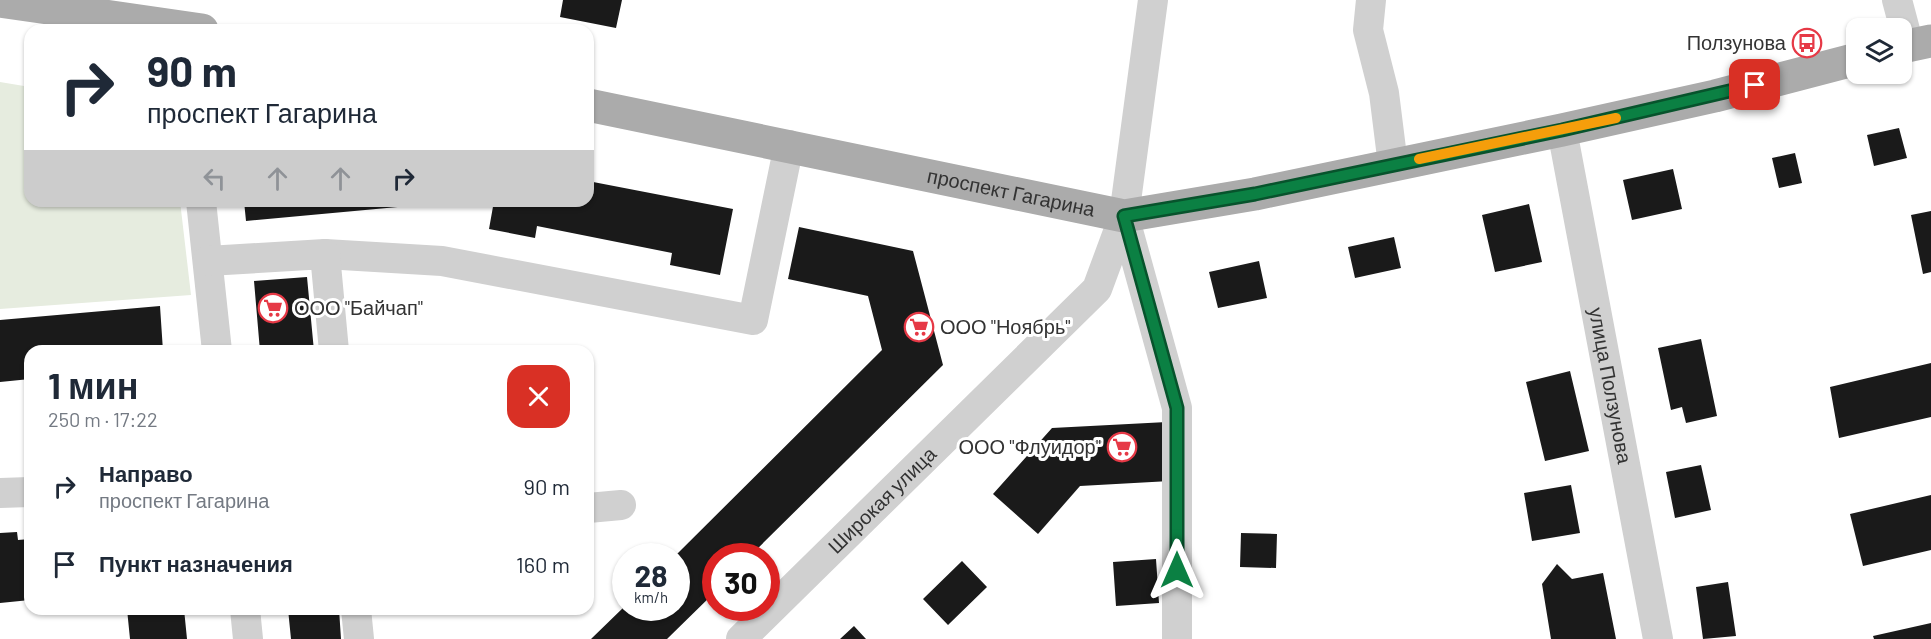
<!DOCTYPE html>
<html lang="ru">
<meta charset="utf-8">
<style>
body{margin:0;font-family:Barlow,sans-serif;background:#f6f6f7;color:#1f2937;height:100vh;display:flex;flex-direction:column;font-size:22px;white-space:nowrap}
*{box-sizing:border-box;margin:0}
p{font-size:20px;color:#747a83}
.icon{flex:none;width:33px;height:33px;fill:none;stroke:currentColor;stroke-width:2;stroke-linecap:round;stroke-linejoin:round}
.map{position:relative;flex:1;overflow:hidden}
.details{position:absolute;left:24px;top:345px;width:570px;height:270px;display:flex;flex-direction:column;background:#fff;border-radius:18px;box-shadow:0 2px 4px #0004}
.details>*{flex:none}
.hud{position:absolute;left:24px;top:24px;width:570px;height:183px;border-radius:18px;box-shadow:0 2px 4px #0004;background:#fff;color:#1f2937;overflow:hidden}
.fabs{position:absolute;left:1846px;top:18px;display:grid;gap:12px}
.fabs a{display:grid;place-items:center;width:66px;height:66px;border-radius:12px;background:#fff;box-shadow:0 2px 4px #0004;font-size:30px}
.speed{position:absolute;left:612px;top:543px;display:flex;gap:12px;font-size:30px;font-weight:700;text-align:center}
.speed>*{display:grid;place-content:center;width:78px;height:78px;border-radius:50%;background:#fff;box-shadow:0 2px 4px #0004;line-height:1}
.speed small{font-size:15px;font-weight:400}
.speed .limit{border:9px solid #d22;background:#fff;color:#111}
.pin{position:absolute;display:grid;place-items:center;width:51px;height:51px;color:#fff;margin:-26px;border-radius:12px;box-shadow:0 3px 9px #0006}
.me{position:absolute;width:66px;margin:-33px;rotate:0deg;stroke-linejoin:round;filter:drop-shadow(0 0 4px #0008)}
.turn{display:flex;align-items:center;gap:21px;height:126px;padding:0 24px;font-size:27px}
.turn .icon{width:78px;height:78px;stroke-width:2.5}
.turn b{display:block;font-size:42px;line-height:51px}
.lanes{display:flex;align-items:center;height:57px;padding:0 24px;background:#0003;justify-content:center;gap:30px;direction:ltr}
.lanes .off{opacity:.35}
.round{display:grid;place-items:center;flex:none;width:63px;height:63px;border-radius:18px;background:#f6f6f7}
.head{display:flex;align-items:center;justify-content:space-between;height:102px;padding:0 24px}
h1{font-size:36px;font-weight:700;line-height:45px}
ul{padding:0;list-style:none}
li{display:flex;align-items:center;gap:18px;height:78px;padding:0 24px}
li div{flex:1}
li b{display:block;font-size:22px}
li em{font-style:normal}
.map>svg:first-child{display:block}
.green{fill:#e6ecdf}
.building{fill:#1a1a1a}
.lines{fill:none;stroke-linecap:round;stroke-linejoin:round}
.minor{stroke:#d0d0d0;stroke-width:30}
.major{stroke:#ababab;stroke-width:33}
.route-casing{stroke:#07532c;stroke-width:15}
.route{stroke:#0b8043;stroke-width:10}
.slow{stroke:#f59e0b;stroke-width:10}
.labels{text-anchor:middle;stroke-width:6;stroke-linejoin:round;paint-order:stroke}
.poi-label{font-size:20px;fill:#333;stroke:#fff;text-anchor:end}
.street-label{font-size:20px;fill:#333;stroke:#fff}
</style>
<div class="map">
<svg width="1931" height="639" viewBox="0 0 1931 639">
<rect width="100%" height="100%" fill="#fff"/>
<path class="green" d="M0 82 30 87V201H180L191 295 0 309Z"/>
<path class="building" d="M563 0H622L616 28 560 17Z
M1899 128 1907 158 1874 166 1867 135Z
M1795 153 1802 183 1779 188 1772 158Z
M1673 169 1682 209 1632 220 1623 180Z
M588 181 733 209 720 275 670 265 672 253 537 226 535 238 489 229 494 201H588Z
M244 201H441V203L246 221Z
M1529 204 1542 262 1495 272 1482 215Z
M1931 211V272L1923 274 1911 215Z
M799 227 913 251 943 365 750 556H716V591L667 639H591L626 605V608H676L675 556 882 350 868 296 788 279Z
M1394 237 1401 268 1355 278 1348 247Z
M1259 261 1267 298 1218 308 1209 272Z
M307 277 314 351H260L254 281Z
M160 306 163 351H30V379L0 382V320Z
M1701 339 1717 416 1686 423 1682 407 1671 410 1658 348Z
M1931 363V417L1839 438 1830 387Z
M1570 371 1589 451 1545 461 1526 382Z
M1167 422 1170 481 1080 486 1038 534 993 494 1052 428Z
M1701 465 1711 510 1675 518 1666 472Z
M1571 485 1580 533 1532 541 1524 493Z
M1931 495V550L1863 566 1850 514Z
M17 532 18 540 30 539V600L0 603V533Z
M1241 533 1277 534 1276 568 1240 567Z
M1156 559 1159 603 1116 606 1113 562Z
M962 561 987 587 948 625 923 599Z
M1557 564 1572 579 1603 573 1616 639H1551L1542 584Z
M1728 582 1736 636 1703 639 1696 587Z
M127 609H184L187 639H130Z
M288 609H339L341 639H291Z
M1931 623V639H1874L1873 636Z
M854 626 866 639H840Z"/>
<g class="lines">
<g class="minor">
<path d="M1153 0 1124 216 1177 408V639"/>
<path d="M1371 0 1368 30 1384 93 1393 165"/>
<path d="M1897 0 1909 45"/>
<path id="s1" d="M1562 130 1658 639"/>
<path d="M201 201 217 351"/>
<path d="M325 254 442 261 753 320 789 145"/>
<path d="M208 261 325 254 334 351"/>
<path d="M0 493 30 492"/>
<path d="M588 508 621 505"/>
<path d="M245 609 248 639"/>
<path d="M356 609 359 639"/>
<path id="s2" d="M741 639 1097 289 1124 216"/>
</g>
<g class="major">
<path d="M0 1 202 30"/>
<path d="M1902 47 1931 41"/>
<path id="s3" d="M588 105 1124 216 1255 194 1562 130 1715 96 1857 59"/>
</g>
</g>
<g class="lines">
<g class="route-casing">
<path id="route" d="M1177 570V408L1124 216 1255 194 1562 130 1755 85"/>
</g>
<use href="#route" class="route"/>
<path class="slow" d="M1419 159 1616 118"/>
</g>
<defs>
<g id="bus-ring" transform="scale(1.5)"><circle r="9.5" fill="#fff" stroke="#e63946" stroke-width="1.5"/><path d="M-5-6H5V4H4V6H2V4H-2V6H-4V4H-5ZM-3.5-4V0h7V-4ZM-3.5 1.2v1.5H-2V1.2ZM2 1.2v1.5H3.5V1.2Z" fill="#e63946"/></g>
<g id="supermarket-ring" transform="scale(1.5)"><circle r="9.5" fill="#fff" stroke="#e63946" stroke-width="1.5"/><path d="M-6-5.5h2.5l.6 2H6L4.5 2H-2.5L-4.4-4H-6ZM-1.5 3.2a1.3 1.3 0 1 0 .1 0ZM3 3.2a1.3 1.3 0 1 0 .1 0Z" fill="#e63946"/></g>
</defs>
<g fill-rule="evenodd">
<use href="#bus-ring" x="1807" y="43"/>
<use href="#supermarket-ring" x="273" y="308"/>
<use href="#supermarket-ring" x="919" y="327"/>
<use href="#supermarket-ring" x="1122" y="447"/>
</g>
<g class="labels">
<g class="poi-label">
<text x="1786" y="50">Ползунова</text>
<text x="294" y="315" text-anchor="start">ООО "Байчап"</text>
<text x="940" y="334" text-anchor="start">ООО "Ноябрь"</text>
<text x="1101" y="454">ООО "Флуидор"</text>
</g>
<g class="street-label">
<text dy="7" stroke="none"><textPath href="#s3" startOffset="432">проспект Гагарина</textPath></text>
<text dy="7" stroke="none"><textPath href="#s1" startOffset="260">улица Ползунова</textPath></text>
<text dy="7" stroke="none"><textPath href="#s2" startOffset="198">Широкая улица</textPath></text>
</g>
</g>
</svg>
<div class="fabs">
<a><svg class="icon" aria-label="layers" viewBox="0 0 24 24"><path d="M12 4l9 5-9 5-9-5zM3 14l9 5 9-5"/></svg></a>
</div>
<div class="speed"><div>28<small>km/h</small></div><div class="limit">30</div></div>
<div class="pin" style="left:1755px;top:85px;background:#d93025"><svg class="icon" aria-label="arrive" viewBox="0 0 24 24"><path d="M6 21V4h12l-3 4 3 4H6"/></svg></div>
<svg class="me" style="left:1177px;top:570px" viewBox="-20 -20 40 40"><path d="M0-17L14 15 0 8-14 15z" fill="#0b8043" stroke="#fff" stroke-width="4"/></svg>
<div class="hud">
<div class="turn"><svg class="icon" aria-label="right" viewBox="0 0 24 24"><path d="M7 20v-9h11M14 6l5 5-5 5"/></svg><div><b>90 m</b>проспект Гагарина</div></div>
<div class="lanes"><svg class="icon off" aria-label="left" viewBox="0 0 24 24"><path d="M17 20v-9H6M10 6l-5 5 5 5"/></svg><svg class="icon off" aria-label="ahead" viewBox="0 0 24 24"><path d="M12 20V5M6 11l6-6 6 6"/></svg><svg class="icon off" aria-label="ahead" viewBox="0 0 24 24"><path d="M12 20V5M6 11l6-6 6 6"/></svg><svg class="icon" aria-label="right" viewBox="0 0 24 24"><path d="M7 20v-9h11M14 6l5 5-5 5"/></svg></div>
</div>
<section class="details">
<div class="head"><div><h1>1 мин</h1><p>250 m · 17:22</p></div><a class="round" style="background:#d93025;color:#fff"><svg class="icon" aria-label="close" viewBox="0 0 24 24"><path d="M6 6l12 12M18 6L6 18"/></svg></a></div>
<ul>
<li><svg class="icon" aria-label="right" viewBox="0 0 24 24"><path d="M7 20v-9h11M14 6l5 5-5 5"/></svg><div><b>Направо</b><p>проспект Гагарина</p></div><em>90 m</em></li>
<li><svg class="icon" aria-label="arrive" viewBox="0 0 24 24"><path d="M6 21V4h12l-3 4 3 4H6"/></svg><div><b>Пункт назначения</b></div><em>160 m</em></li>
</ul>
</section>
</div>
